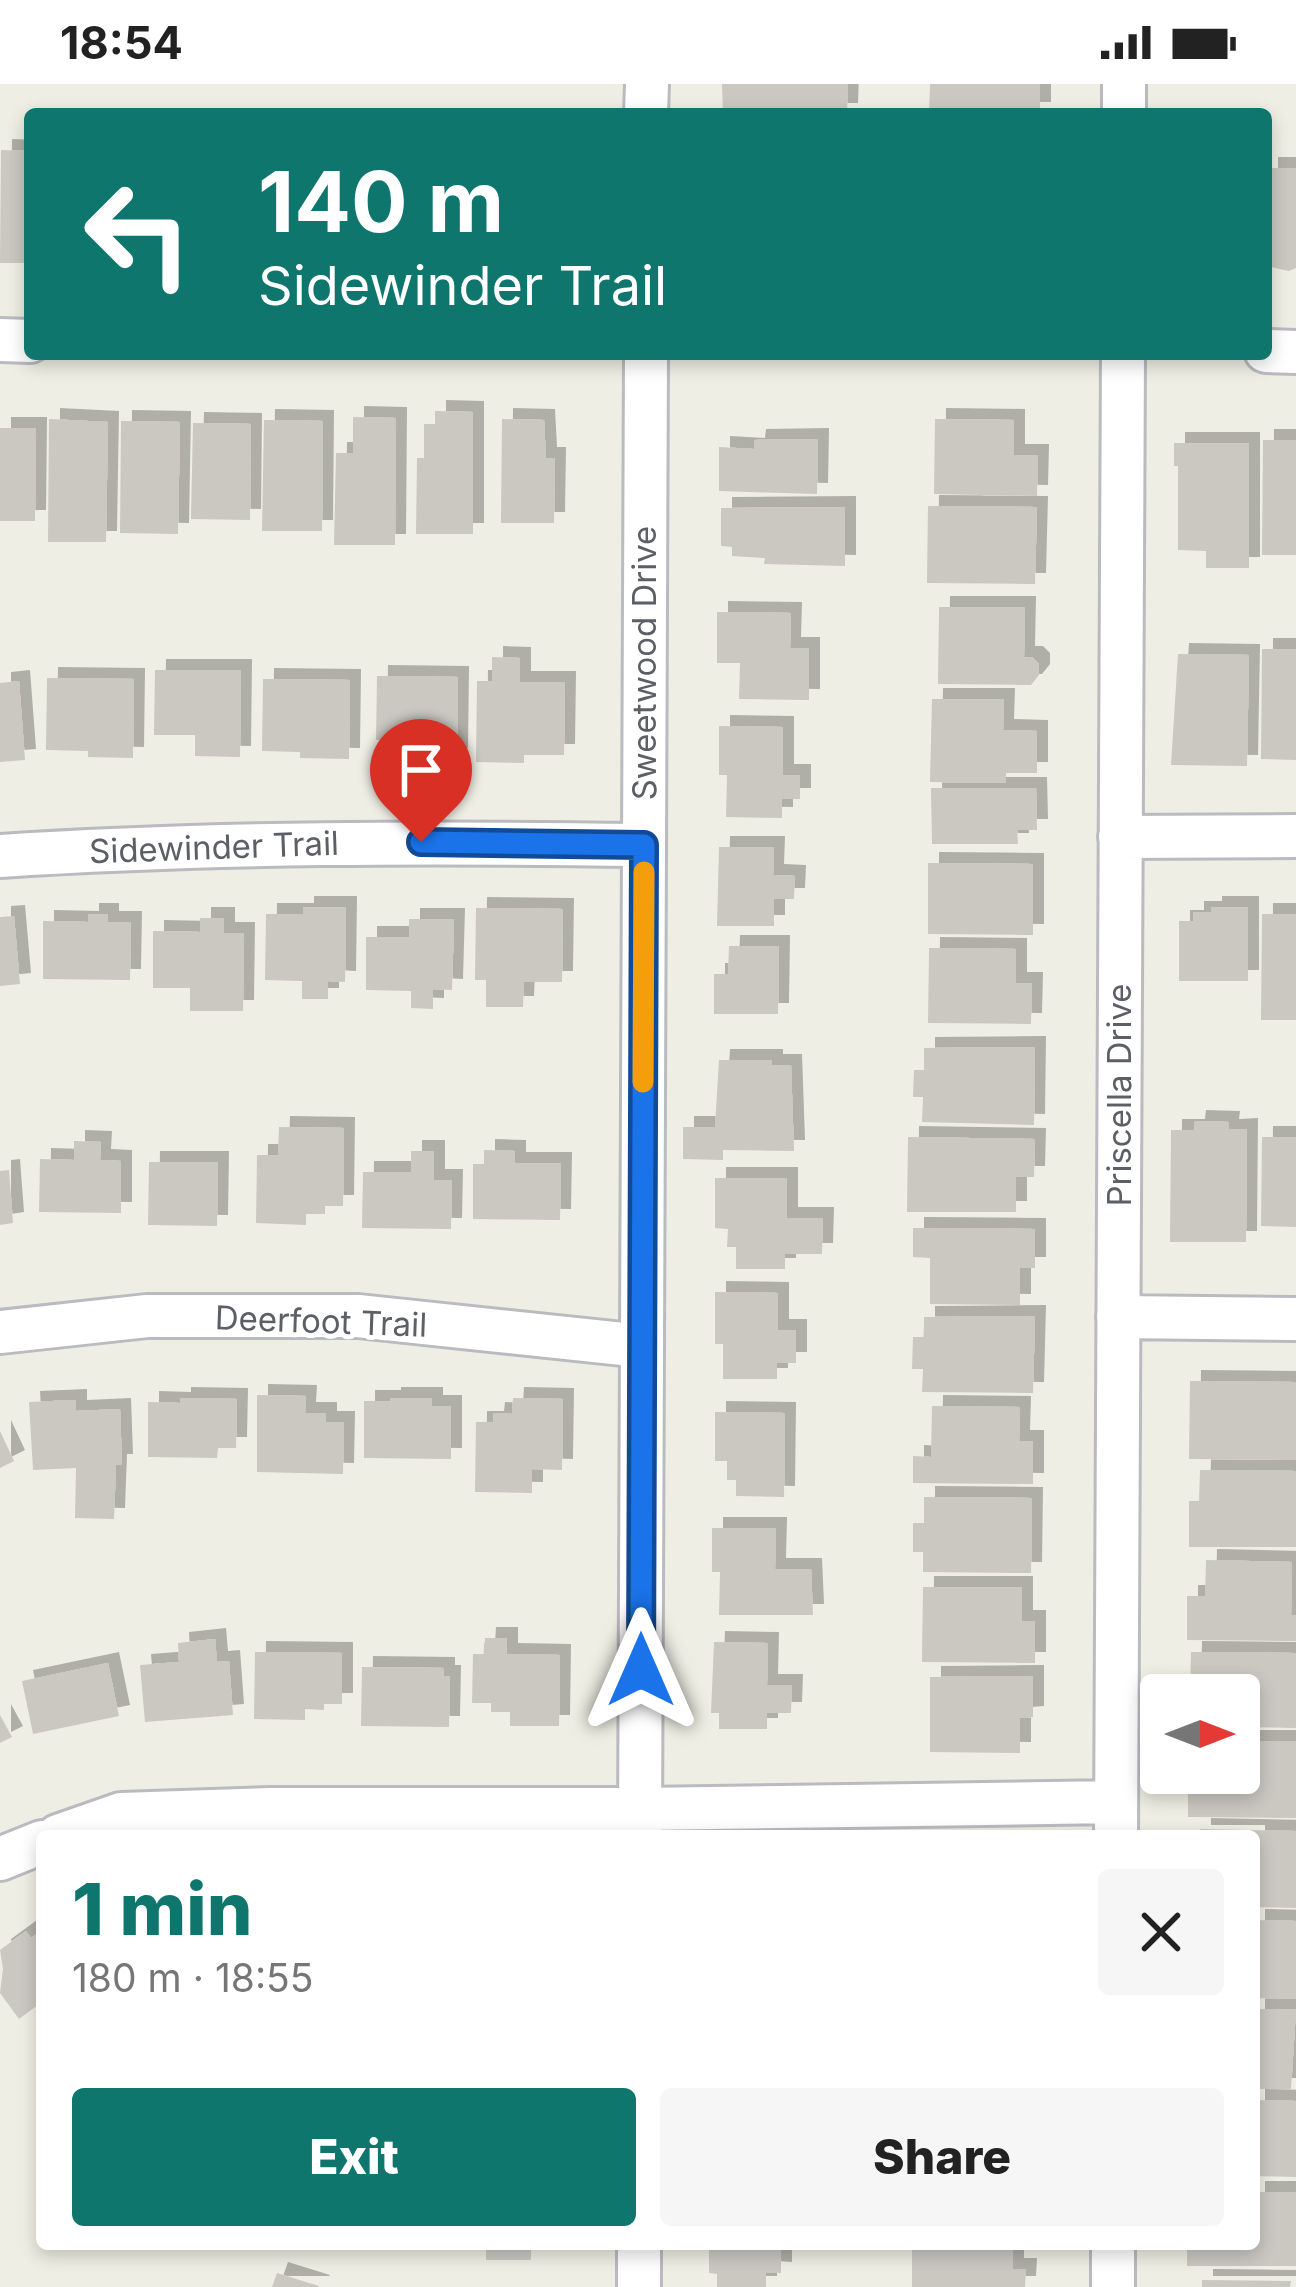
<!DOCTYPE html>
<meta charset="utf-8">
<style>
body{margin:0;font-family:Inter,sans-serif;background:#f6f6f6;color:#222;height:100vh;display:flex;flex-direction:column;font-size:45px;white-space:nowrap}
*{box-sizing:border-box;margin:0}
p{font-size:39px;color:#767676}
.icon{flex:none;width:66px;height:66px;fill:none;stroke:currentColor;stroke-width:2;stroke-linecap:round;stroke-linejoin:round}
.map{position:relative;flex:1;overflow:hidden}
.side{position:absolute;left:36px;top:1746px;width:1224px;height:420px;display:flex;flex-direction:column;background:#fff;border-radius:12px;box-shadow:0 6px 18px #0003}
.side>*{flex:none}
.hud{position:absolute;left:24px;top:24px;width:1248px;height:252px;border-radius:12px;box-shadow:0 6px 18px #0003;background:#0f766e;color:#fff;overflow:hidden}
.needle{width:78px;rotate:90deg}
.buttons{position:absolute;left:1140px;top:1590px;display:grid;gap:24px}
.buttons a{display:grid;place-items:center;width:120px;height:120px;border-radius:12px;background:#fff;box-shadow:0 6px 18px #0003;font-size:60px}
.pin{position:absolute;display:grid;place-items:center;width:102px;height:102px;color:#fff;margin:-123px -51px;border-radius:50% 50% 50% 0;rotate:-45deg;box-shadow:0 0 12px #0007}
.pin .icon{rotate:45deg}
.me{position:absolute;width:132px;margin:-66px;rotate:0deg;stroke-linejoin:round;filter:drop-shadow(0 0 9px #0008)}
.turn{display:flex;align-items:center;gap:42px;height:252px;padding:0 36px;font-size:54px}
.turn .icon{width:156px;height:156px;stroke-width:2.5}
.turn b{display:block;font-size:84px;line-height:102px}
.round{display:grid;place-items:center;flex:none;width:126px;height:126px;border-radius:12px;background:#f6f6f6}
.head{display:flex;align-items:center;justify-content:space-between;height:204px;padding:0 36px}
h1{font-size:72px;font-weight:800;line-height:90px;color:#0f766e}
.cta{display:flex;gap:24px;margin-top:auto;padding:24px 36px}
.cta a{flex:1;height:138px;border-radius:12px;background:#0f766e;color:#fff;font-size:48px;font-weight:800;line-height:138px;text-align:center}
.cta a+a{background:#f6f6f6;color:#222}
.status{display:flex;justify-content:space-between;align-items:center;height:84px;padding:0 60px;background:#fff;direction:ltr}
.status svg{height:33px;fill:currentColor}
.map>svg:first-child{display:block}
.building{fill:#cac8c1;filter:url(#shadow)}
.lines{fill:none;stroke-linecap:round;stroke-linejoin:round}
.minor-casing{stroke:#b9bbc0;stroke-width:48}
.minor{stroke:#fff;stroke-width:42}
.route-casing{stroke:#114b97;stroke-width:30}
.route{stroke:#1a73e8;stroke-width:21}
.slow{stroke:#f59e0b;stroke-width:21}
.labels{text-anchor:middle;stroke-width:10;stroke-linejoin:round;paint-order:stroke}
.street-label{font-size:33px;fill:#5c5f65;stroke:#fff}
</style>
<div class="status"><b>18:54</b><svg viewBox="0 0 49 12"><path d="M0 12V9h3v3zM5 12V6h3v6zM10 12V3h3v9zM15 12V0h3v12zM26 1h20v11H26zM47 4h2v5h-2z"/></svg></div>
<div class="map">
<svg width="1296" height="2203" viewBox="0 0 1296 2203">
<defs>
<filter id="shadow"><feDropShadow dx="11" dy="-11" stdDeviation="0" flood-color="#0004"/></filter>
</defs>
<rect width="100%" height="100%" fill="#efeee4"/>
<path class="building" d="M722 0H848L847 30H723Z
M930 0H1040V29L929 28Z
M1 66 30 67V179H0Z
M1267 84H1296V184L1289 187 1266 182Z
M435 327 473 328V450H416L417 374H424V340H435Z
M353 333 396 334 395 461H334L336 369H353Z
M49 335 108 338 106 458H48Z
M502 335 544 336 546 374H555L554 439H501Z
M935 335 1014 336V371H1038L1037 412 934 410Z
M264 336 323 337 322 447H262Z
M121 337 180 338 178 450 120 449Z
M193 339 251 340 250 436 191 435Z
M0 344H36L35 437H0Z
M818 355 817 410 719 407V363L754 365 755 356Z
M1263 356H1296V471H1262Z
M1174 359H1249V484H1206V467L1178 466V382H1174Z
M928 422 1037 423 1035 500 927 499Z
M845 423V482L764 480 765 474 732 472V463L721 462V424Z
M939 523H1025L1024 573H1032L1039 580V591L1031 601 938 600Z
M717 528 791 529 790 564H809V616L739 615 740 579H717Z
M1262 565H1296V676L1261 675Z
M1178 570 1249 571 1247 682 1171 681Z
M492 573 520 574V598H565L564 671H524V679L476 678 477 597H492Z
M155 586H241L240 673 195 672V651H154Z
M377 592 458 593 457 675 426 674V657L376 656Z
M47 594 134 595 133 674 88 673V667L46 666Z
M263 595 350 596 349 675 300 674V668L262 667Z
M19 597 25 676 0 678V599Z
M932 615H1004L1003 646 1037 647V689H1006V699L930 698Z
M719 642 783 643V691H800V715H782V734L726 733 727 691H719Z
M931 704H1036L1037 746H1017L1018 760H932Z
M719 763H774L773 791 795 792 794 815H774V842H717Z
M928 779 1033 780V851L928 850Z
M303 823H346L345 898 328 897V915H302V897L265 896 266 830H303Z
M1211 823H1248V897H1179V837H1193V828H1211Z
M476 824 563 825 562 898H524L523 923H486V896H475Z
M88 830H108V838H131L130 896 43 895V837L88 838Z
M1262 830H1296V936H1261Z
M14 832 20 900 0 902V833Z
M200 834H224V849H244L243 927H190V904H153V847L200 848Z
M409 835H454L452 906 433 905V925L411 924V907L366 906V853H409Z
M729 862H779L778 930H714V890H728Z
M929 864 1016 865V899H1032L1031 940 928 939Z
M1035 963 1034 1041 922 1038 923 1013H913L914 986H924V964Z
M719 976H772V981H791L794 1067 723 1066V1076L683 1075V1043H715Z
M1195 1037 1229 1038 1228 1046 1247 1045 1246 1158H1170L1171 1046H1194Z
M279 1043 344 1044 343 1122H325V1130H306V1141L256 1139 257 1071H278Z
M908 1053 1035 1055 1034 1093H1016V1128H907Z
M1262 1053H1296V1143L1261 1142Z
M74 1057 101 1058 100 1076 121 1077V1129L39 1128 40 1075 74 1076Z
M484 1066 515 1067V1079H561L560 1136 473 1135V1080H484Z
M411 1067H434V1096H452L451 1145 362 1144 363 1088H411Z
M149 1078H218L217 1142 148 1141Z
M9 1086 13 1139 0 1141V1087Z
M715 1094H787V1134H823L822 1170H785V1185H736V1163H727L728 1145 715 1144Z
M913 1144 1035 1145V1184H1020V1221L930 1220V1174L913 1173Z
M715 1208 778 1209V1246H796V1279H777V1295H723V1260H715Z
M1035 1232 1033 1309 922 1308 923 1285H912L913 1253H924V1233Z
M1190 1297 1296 1298V1376L1189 1375Z
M257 1311 306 1312 305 1329H326V1338H344L343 1390 257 1388Z
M180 1314 237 1315 236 1364H218L217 1374 148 1373V1318L180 1319Z
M390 1314H432V1322H451V1375L364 1374V1317H390Z
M513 1314 563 1315 562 1386 532 1385V1409L475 1408 476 1338H493L494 1329 512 1330Z
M76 1316V1327L120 1325 122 1381H116L114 1435 75 1434 76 1384 33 1386 29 1318Z
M932 1322 1020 1323 1019 1357H1033V1400L913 1399V1372L931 1373Z
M715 1328 785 1329 784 1413 736 1412V1396H727V1377H715Z
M0 1347 14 1377 0 1384Z
M1200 1386 1296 1387V1463H1189V1417H1199Z
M924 1413 1032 1414 1031 1489 923 1488V1468H913V1439H924Z
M712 1444H776L775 1485H811L813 1531H719L720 1488H712Z
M1206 1476 1292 1478 1291 1531H1296V1557L1187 1556V1512H1205Z
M923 1503H1022V1537H1035V1579L922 1578Z
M485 1554H507V1570L560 1571 559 1642H510V1628H491V1619H472L473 1570H484Z
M215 1555 217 1578 229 1577 233 1631 145 1638 140 1581 179 1578 178 1559Z
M714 1558 768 1559 767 1601H792L791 1629H767V1645H719V1629H711Z
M255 1568 342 1569V1620H324V1626L305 1625V1636L254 1635Z
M1191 1568 1296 1569V1644L1239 1643V1611H1190Z
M108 1579 119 1632 33 1650 22 1597Z
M362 1583 444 1584V1592H450L449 1643 361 1642Z
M1033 1592V1633L1020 1634V1669L930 1668V1593Z
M0 1631 12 1653 0 1659Z
M1239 1657H1296V1734L1188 1733V1689H1239Z
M1200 1745 1296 1747V1824L1254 1823V1752H1200Z
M1254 1836 1296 1837V1915L1254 1914Z
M42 1846V1918L19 1935 0 1909 3 1885 0 1866 26 1847 31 1854Z
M1254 1925H1296L1291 2005H1254Z
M1254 2016 1296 2017V2093L1254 2092Z
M1254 2108H1296V2182H1187V2160H1254Z
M486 2160H531V2176H486Z
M709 2160H781V2189L766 2188V2203H717V2190L709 2189Z
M912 2160H1013V2185H1026L1025 2203H912Z
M277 2189 319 2202 318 2203H272Z
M1202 2196 1291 2197 1290 2203H1202Z"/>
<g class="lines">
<g class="minor-casing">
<path id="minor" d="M646 30 647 0
M1124 30V0
M0 256 30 257
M1266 267 1296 268
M1120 753 1296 752
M0 772C214 758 429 758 644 761
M1118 1233 1296 1235
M0 1248 147 1232H358L642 1262
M58 1752 121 1730 271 1725H640L1115 1718
M640 1752 646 270
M1116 1752 1123 270
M0 1775 42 1758
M639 2203V2160
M1113 2203V2160"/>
</g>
<use href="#minor" class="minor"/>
</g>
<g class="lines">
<g class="route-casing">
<path id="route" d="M421 758 644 761 641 1586"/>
</g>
<use href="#route" class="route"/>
<path class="slow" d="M643 998 644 788"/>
</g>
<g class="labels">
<g class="street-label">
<text transform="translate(644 579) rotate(-90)" y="12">Sweetwood Drive</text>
<text transform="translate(214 763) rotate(-2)" y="12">Sidewinder Trail</text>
<text transform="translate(1119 1011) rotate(-90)" y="12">Priscella Drive</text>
<text transform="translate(321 1237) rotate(2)" y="12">Deerfoot Trail</text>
</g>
</g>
</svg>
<div class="buttons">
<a><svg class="needle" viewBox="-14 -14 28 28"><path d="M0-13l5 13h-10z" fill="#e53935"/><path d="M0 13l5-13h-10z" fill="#767676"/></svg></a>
</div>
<div class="pin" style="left:421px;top:758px;background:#d93025"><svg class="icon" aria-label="arrive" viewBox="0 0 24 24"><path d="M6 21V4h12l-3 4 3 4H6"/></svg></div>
<svg class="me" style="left:641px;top:1586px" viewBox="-20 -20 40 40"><path d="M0-17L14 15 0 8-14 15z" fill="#1a73e8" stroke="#fff" stroke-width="4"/></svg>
<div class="hud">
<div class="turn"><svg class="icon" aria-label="left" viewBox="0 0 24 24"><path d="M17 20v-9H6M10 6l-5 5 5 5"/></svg><div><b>140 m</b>Sidewinder Trail</div></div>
</div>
<section class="side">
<div class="head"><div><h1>1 min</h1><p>180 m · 18:55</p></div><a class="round"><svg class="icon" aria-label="close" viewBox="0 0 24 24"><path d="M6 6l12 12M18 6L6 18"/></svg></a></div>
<div class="cta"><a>Exit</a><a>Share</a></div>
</section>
</div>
